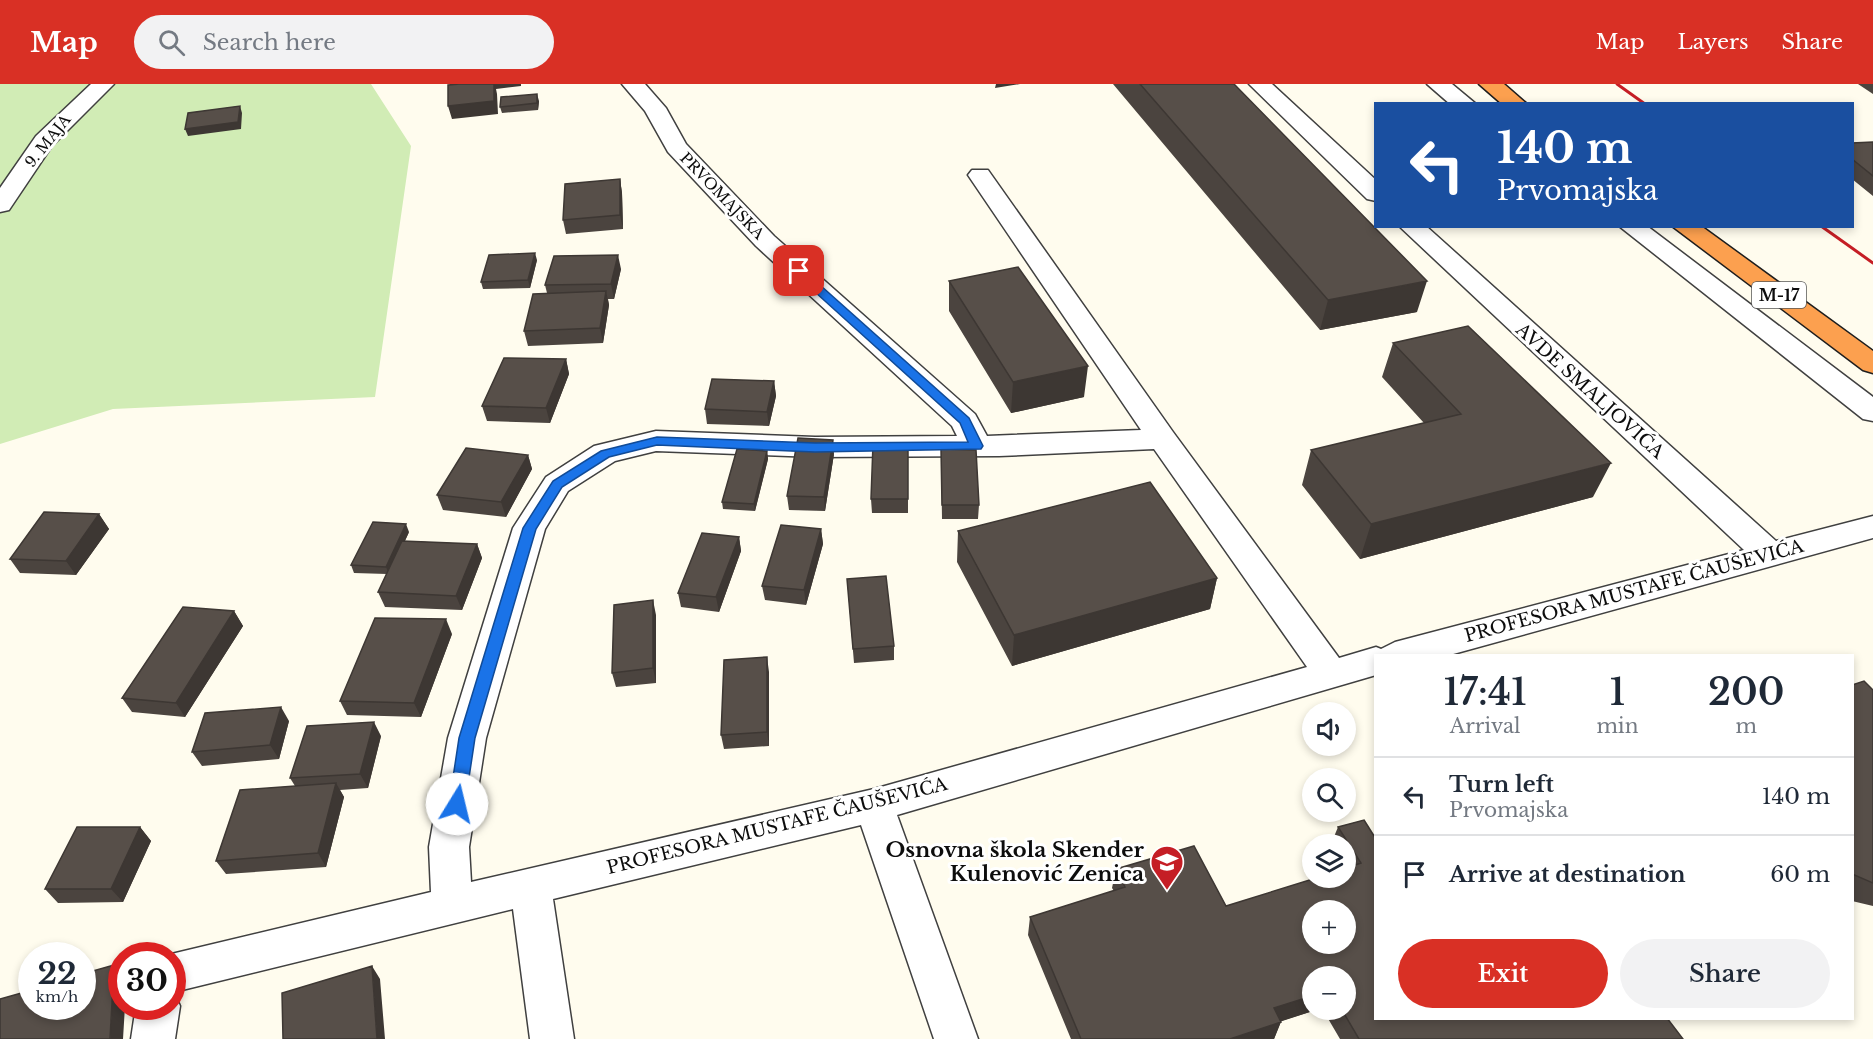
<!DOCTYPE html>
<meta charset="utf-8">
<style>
body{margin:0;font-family:"Libre Baskerville",serif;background:#f2f2f3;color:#1f2937;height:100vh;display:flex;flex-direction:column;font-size:22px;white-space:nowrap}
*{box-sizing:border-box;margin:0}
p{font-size:20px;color:#747a83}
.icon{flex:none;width:33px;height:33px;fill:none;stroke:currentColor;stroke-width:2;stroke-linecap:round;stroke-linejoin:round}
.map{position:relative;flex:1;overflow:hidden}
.panel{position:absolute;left:1374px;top:570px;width:480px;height:366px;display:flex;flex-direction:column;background:#fff;border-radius:0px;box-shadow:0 3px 9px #0003}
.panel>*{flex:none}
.banner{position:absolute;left:1374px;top:18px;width:480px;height:126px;border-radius:0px;box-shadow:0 3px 9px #0003;background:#1a4fa0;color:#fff;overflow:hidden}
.fabs{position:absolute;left:1302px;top:618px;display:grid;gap:12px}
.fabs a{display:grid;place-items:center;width:54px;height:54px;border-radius:50%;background:#fff;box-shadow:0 3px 9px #0003;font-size:30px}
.speed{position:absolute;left:18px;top:858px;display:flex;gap:12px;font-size:30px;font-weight:700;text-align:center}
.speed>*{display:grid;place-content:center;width:78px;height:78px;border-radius:50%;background:#fff;box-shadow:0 3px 9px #0003;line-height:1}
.speed small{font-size:15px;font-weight:400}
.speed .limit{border:9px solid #d22;background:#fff;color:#111}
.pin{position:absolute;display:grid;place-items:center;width:51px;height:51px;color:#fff;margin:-26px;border-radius:12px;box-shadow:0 3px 9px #0006}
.me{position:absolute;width:66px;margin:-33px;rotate:9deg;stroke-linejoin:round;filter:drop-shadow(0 0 4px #0008)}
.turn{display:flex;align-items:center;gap:21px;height:126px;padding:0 24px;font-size:27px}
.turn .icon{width:78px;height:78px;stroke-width:2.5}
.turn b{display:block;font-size:42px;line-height:51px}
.eta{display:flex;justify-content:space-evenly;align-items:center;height:102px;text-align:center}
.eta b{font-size:36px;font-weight:600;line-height:42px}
.action{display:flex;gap:12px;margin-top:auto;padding:12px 24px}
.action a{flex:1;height:69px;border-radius:36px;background:#d93025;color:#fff;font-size:24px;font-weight:600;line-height:69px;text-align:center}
.action a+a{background:#f2f2f3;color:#1f2937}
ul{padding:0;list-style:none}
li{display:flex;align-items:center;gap:18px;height:78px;padding:0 24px;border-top:2px solid #e0e1e3}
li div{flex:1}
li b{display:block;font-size:22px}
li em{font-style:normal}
header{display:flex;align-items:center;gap:36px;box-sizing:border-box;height:84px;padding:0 30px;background:#d93025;color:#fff}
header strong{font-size:28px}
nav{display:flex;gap:33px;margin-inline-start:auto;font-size:21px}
.search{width:420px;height:54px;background:#f2f2f3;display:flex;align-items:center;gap:15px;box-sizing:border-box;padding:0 21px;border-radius:33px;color:#747a83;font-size:22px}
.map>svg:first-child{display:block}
.green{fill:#d1ecb5}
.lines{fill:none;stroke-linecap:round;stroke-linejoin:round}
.minor-casing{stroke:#404040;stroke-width:3}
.highway-casing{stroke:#1e1e1e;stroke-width:3}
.minor{fill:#fff;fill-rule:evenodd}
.highway{fill:#fca04f;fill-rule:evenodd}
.rail{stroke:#c51e25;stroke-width:3}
.wall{fill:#4b443f}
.shaded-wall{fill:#3d3733}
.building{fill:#574f49;stroke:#3d3733;stroke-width:1.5;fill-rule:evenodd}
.route{fill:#1a73e8;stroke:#114b97;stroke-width:1.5}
.labels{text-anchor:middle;stroke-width:6;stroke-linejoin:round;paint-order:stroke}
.far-street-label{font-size:15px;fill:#0d0d0d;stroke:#fff}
.shield{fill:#fff;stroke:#565656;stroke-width:1.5}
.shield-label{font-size:16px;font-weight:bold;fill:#0d0d0d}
.street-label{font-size:18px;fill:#0d0d0d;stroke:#fff}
.near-poi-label{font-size:21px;font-weight:bold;fill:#0d0d0d;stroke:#fff;text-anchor:end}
</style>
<header>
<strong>Map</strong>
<div class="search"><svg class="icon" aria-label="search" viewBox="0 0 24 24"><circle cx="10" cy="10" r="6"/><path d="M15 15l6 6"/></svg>Search here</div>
<nav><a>Map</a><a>Layers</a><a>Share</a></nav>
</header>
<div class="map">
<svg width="1873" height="955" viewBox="0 0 1873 955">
<rect width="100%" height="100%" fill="#fffcee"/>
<path class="green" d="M0 0H371L411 62 375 313 113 325 0 360Z"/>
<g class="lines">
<g class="minor-casing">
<path id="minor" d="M91 0H114L52 62 9 126 0 128V104L36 52Z
M622 0H645L666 24 686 60 774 152 975 330 987 352 1141 346 968 91 972 86H988L1173 348 1339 574 1376 563 1381 565 1395 558 1744 466 1399 142H1426L1776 457 1873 432V454L1446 572H1376V591L897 731 978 955H934L861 741 553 815 574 955H530L513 825 174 908 180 922 175 955H131L136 922H172V872H163L431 808 429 763 448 654 513 444 546 393 594 362 656 347 815 353 957 352 952 342 756 162 668 68 645 27ZM1154 365 1307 583 874 705 471 798 469 763 486 654 545 445 568 407 615 377 656 367 815 373 999 372Z
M1249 0H1272L1376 96V117L1367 115Z
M1427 0H1452L1476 20H1450Z
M1619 142H1647L1873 313V337L1863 335Z"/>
</g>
<g class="highway-casing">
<path id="highway" d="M1479 0H1504L1527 20H1502Z
M1672 142H1701L1873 267V289L1863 286Z"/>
</g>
<use href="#minor" class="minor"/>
<use href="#highway" class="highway"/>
<path class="rail" d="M1617 0 1645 20
M1821 142 1873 179"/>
</g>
<path class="wall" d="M1113 0H1234L1417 228 1320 246Z
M1858 0H1873V10Z
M539 17 538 26 502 29 500 23Z
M1873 58V112L1852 95V59Z
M620 95 622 109 623 145 566 150 563 136Z
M537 176 530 204 483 205 481 198Z
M621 185 614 215H608L609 221 603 259 528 262 524 247 547 209 545 201Z
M949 197 1084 313 1011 329 949 227Z
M1393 259 1593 413 1360 475 1302 401 1311 366 1424 339 1382 293Z
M566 275 569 290 550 339 487 337 482 322Z
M774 297 776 312 769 342 707 340 705 325Z
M908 360V429H872L871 415Z
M941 365 979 421 978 435H942Z
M767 367 768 375 755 427 723 425 722 418Z
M834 370 825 427 789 426 787 412Z
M528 371 532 385 506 433 443 426 437 411Z
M99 430 109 445 76 491 20 489 10 475Z
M821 445 823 460 806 521 765 516 762 502Z
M958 447 1217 494 1210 525 1012 582 957 478Z
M409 448 405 457 477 460 482 474 462 526 385 523 378 508 387 490 354 489 351 481Z
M739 453 741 467 719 528 681 523 678 509Z
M847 495 894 562V576L854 579Z
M234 527 243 542 185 633 132 628 122 614Z
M656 531V599L616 603 612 589Z
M452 550 421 633 347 631 340 617Z
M769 588V662L724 665 721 651Z
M1852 601 1873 606V822L1852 817Z
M289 637 279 675 202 682 192 668Z
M381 652 368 704 340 706 344 713 326 783 226 790 216 777 295 702 290 694Z
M1364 736 1376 934 1683 955H1340L1323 926H1346V892H1312V926H1316L1281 937 1274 955H1071L1028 851 1030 833 1114 807 1112 804 1116 785 1226 822 1346 794V760H1331L1338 743Z
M140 743 151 757 123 818 58 819 45 805Z"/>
<path class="shaded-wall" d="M484 0H521V2L496 5 497 10 498 30 452 35 448 22Z
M996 0H1020L995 4Z
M537 10 539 17 538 26 537 19Z
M240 22 242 29 241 45 188 52 185 45Z
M620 95 622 109 623 145 620 131Z
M535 169 537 176 530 204 528 196Z
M618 171 621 185 614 215 611 200Z
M1427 197 1417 228 1320 246 1328 216Z
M606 207 609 221 603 259 600 244Z
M566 275 569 290 550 339 546 324Z
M1088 282 1084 313 1011 329 1013 298Z
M774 297 776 312 769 342 767 328Z
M833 356 834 370 825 427 824 413Z
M767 367 768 375 755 427 754 420Z
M528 371 532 385 506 433 501 418Z
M1611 379 1593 413 1360 475 1371 440Z
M99 430 109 445 76 491 66 477Z
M406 440 409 448 389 490 386 483Z
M821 445 823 460 806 521 804 506Z
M739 453 741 467 719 528 716 513Z
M477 460 482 474 462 526 456 512Z
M1217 494 1210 525 1012 582 1014 551Z
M653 516 656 531V599L653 584Z
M234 527 243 542 185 633 176 619Z
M446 535 452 550 421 633 414 619Z
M767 573 769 588V662L767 648Z
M281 623 289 637 279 675 270 661Z
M374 638 381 652 368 704 360 690Z
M336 699 344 713 326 783 318 769Z
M140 743 151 757 123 818 111 805Z
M114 881 122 888V922H125L123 955H110Z
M372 882 380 895 385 955H377Z
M1312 912V926H1316L1267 942 1274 924Z
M1281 938 1274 955H1230Z"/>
<path class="building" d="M460 0H494V17L448 22V1Z
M1140 0H1234L1427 197 1328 216Z
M537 10V19L500 23 501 13Z
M240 22 238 38 185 45 188 29Z
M1873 58V92L1852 75V59Z
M620 95V131L563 136 565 100Z
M535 169 528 196 481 198 489 171Z
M618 171 611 200 545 201 554 172Z
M1018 183 1088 282 1013 298 949 197Z
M606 207 600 244 524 247 533 210Z
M1468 242 1611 379 1371 440 1311 366 1461 330 1393 259Z
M504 274 566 275 546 324 482 322Z
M712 295 774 297 767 328 705 325Z
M798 354 833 356 824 413 787 412Z
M873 360H908V415H871Z
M466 364 528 371 501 418 437 411Z
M737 365 767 367 754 420 722 418Z
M941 365 976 366 979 421H942Z
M1150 398 1217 494 1014 551 958 447Z
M44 428 99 430 66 477 10 475Z
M373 438 406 440 386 483 351 481Z
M781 441 821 445 804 506 762 502Z
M702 449 739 453 716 513 678 509Z
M402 457 477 460 456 512 378 508Z
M886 492 894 562 853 565 847 495Z
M653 516V584L612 589 614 521Z
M183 523 234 527 176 619 122 614Z
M375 534 446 535 414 619 340 617Z
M767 573V648L721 651 724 576Z
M1864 597 1873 606V799L1852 790V601Z
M281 623 270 661 192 668 205 629Z
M374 638 360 690 290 694 307 642Z
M336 699 318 769 216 777 240 706Z
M1364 736 1376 755V934H1667L1683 955H1359L1342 926H1346V892H1312V912L1274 924 1281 938 1230 955H1081L1030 833 1125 803 1116 785 1194 762 1226 822 1316 794H1346V784L1361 779 1338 743ZM1312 826H1346V860H1312Z
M77 743H140L111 805H45Z
M114 881 110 955H0V915L32 906V922H82V890Z
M372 882 377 955H283L282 909Z"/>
<path class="route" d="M795 185H802L969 334 983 362 981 365 815 368 657 361 609 373 562 403 536 445 475 654 465 720 462 724H451L449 720 459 654 523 444 553 397 601 367 657 353 815 359 968 358 960 339 795 190Z"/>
<defs>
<g id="school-pin" transform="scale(1.725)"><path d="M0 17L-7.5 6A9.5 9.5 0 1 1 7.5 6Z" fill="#c51e25" stroke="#fff"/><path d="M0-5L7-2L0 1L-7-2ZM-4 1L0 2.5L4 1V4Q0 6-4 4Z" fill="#fff"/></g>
</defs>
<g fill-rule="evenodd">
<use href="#school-pin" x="1167" y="778"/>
</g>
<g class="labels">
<g class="far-street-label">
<text transform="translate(48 57) rotate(-51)" y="5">9. MAJA</text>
<text transform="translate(722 112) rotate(46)" y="5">PRVOMAJSKA</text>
</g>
<rect class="shield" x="1752" y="198" width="54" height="26" rx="4.5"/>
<g class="shield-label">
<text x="1779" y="217">M-17</text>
</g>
<g class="street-label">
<text transform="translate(1590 307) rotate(42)" y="6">AVDE SMALJOVIĆA</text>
<text transform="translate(1634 507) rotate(-15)" y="6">PROFESORA MUSTAFE ČAUŠEVIĆA</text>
<text transform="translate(777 742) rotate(-14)" y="6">PROFESORA MUSTAFE ČAUŠEVIĆA</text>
</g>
<g class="near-poi-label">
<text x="1144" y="773">Osnovna škola Skender<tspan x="1144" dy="24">Kulenović Zenica</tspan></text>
</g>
</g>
</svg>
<div class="fabs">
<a><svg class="icon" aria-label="sound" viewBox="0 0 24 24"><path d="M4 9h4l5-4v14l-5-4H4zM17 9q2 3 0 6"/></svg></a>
<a><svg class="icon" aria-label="search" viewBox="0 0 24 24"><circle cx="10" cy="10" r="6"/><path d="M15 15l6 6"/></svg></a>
<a><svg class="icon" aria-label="layers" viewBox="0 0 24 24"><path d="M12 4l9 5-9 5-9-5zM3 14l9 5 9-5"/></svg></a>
<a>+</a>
<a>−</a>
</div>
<div class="speed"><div>22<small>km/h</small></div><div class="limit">30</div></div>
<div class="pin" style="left:799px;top:187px;background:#d93025"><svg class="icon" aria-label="arrive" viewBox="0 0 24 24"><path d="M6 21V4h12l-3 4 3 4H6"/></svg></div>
<svg class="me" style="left:457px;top:720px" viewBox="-20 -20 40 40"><circle r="19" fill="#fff"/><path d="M0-13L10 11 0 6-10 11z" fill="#1a73e8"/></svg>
<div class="banner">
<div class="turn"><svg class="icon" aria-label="left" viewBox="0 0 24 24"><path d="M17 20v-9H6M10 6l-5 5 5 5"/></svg><div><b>140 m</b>Prvomajska</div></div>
</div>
<section class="panel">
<div class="eta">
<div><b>17:41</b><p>Arrival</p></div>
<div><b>1</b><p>min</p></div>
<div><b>200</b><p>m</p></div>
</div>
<ul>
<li><svg class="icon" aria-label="left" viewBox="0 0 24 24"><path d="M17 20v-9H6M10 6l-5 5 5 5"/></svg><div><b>Turn left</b><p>Prvomajska</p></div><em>140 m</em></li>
<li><svg class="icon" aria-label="arrive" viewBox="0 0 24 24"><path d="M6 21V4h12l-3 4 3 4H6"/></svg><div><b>Arrive at destination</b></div><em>60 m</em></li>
</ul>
<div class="action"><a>Exit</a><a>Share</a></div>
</section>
</div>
